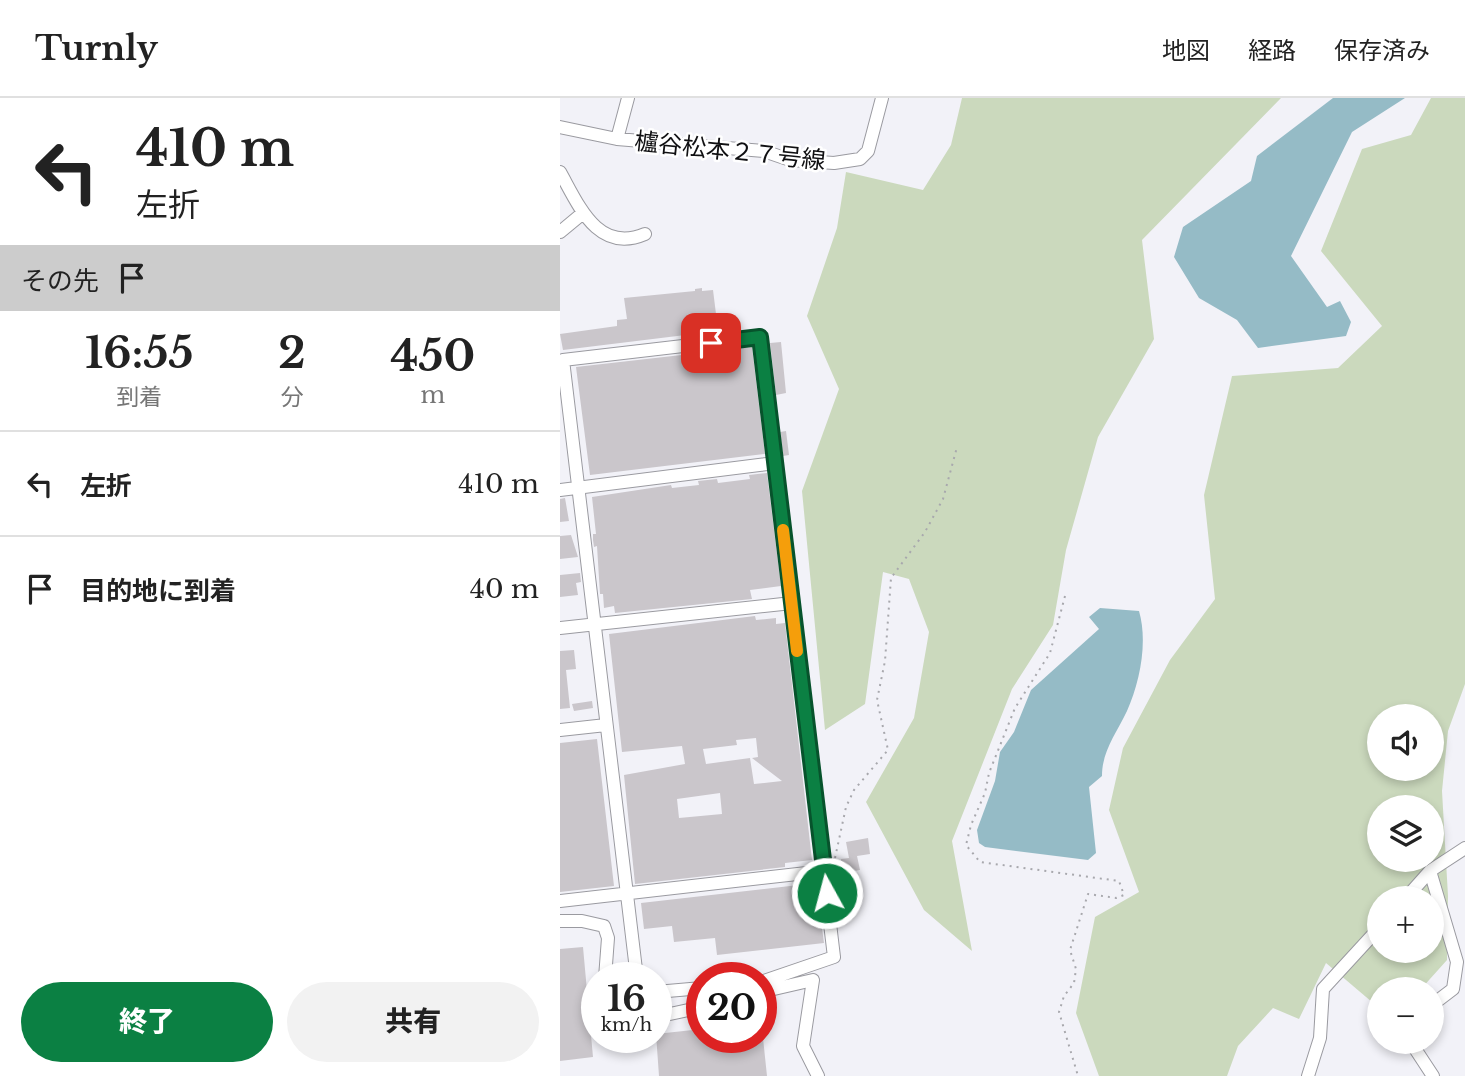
<!DOCTYPE html>
<html lang="ja">
<meta charset="utf-8">
<style>
body{margin:0;font-family:"Libre Baskerville","Noto Sans JP",serif;background:#f2f2f2;color:#222;height:100vh;display:flex;flex-direction:column;font-size:26px;white-space:nowrap}
*{box-sizing:border-box;margin:0}
p{font-size:23px;color:#767676}
.icon{flex:none;width:38px;height:38px;fill:none;stroke:currentColor;stroke-width:2;stroke-linecap:round;stroke-linejoin:round}
.map{position:relative;flex:1;overflow:hidden}
.drawer{display:flex;flex-direction:column;background:#fff;width:560px}
.drawer>*{flex:none}
.top-card{background:#fff;color:#222;overflow:hidden}
.buttons{position:absolute;left:807px;top:606px;display:grid;gap:14px}
.buttons a{display:grid;place-items:center;width:77px;height:77px;border-radius:50%;background:#fff;box-shadow:0 4px 10px #0003;font-size:35px}
.speed{position:absolute;left:21px;top:864px;display:flex;gap:14px;font-size:35px;font-weight:700;text-align:center}
.speed>*{display:grid;place-content:center;width:91px;height:91px;border-radius:50%;background:#fff;box-shadow:0 4px 10px #0003;line-height:1}
.speed small{font-size:18px;font-weight:400}
.speed .limit{border:10px solid #d22;background:#fff;color:#111}
.pin{position:absolute;display:grid;place-items:center;width:60px;height:60px;color:#fff;margin:-30px;border-radius:14px;box-shadow:0 4px 10px #0006}
.me{position:absolute;width:77px;margin:-38px;rotate:353deg;stroke-linejoin:round;filter:drop-shadow(0 0 5px #0008)}
.turn{display:flex;align-items:center;gap:24px;height:147px;padding:0 21px;font-size:32px}
.turn .icon{width:91px;height:91px;stroke-width:2.5}
.turn b{display:block;font-size:49px;line-height:60px}
.then{display:flex;align-items:center;height:66px;padding:0 21px;background:#0003;gap:14px;font-size:26px}
.eta{display:flex;justify-content:space-evenly;align-items:center;height:119px;text-align:center}
.eta b{font-size:42px;font-weight:800;line-height:49px}
.cta{display:flex;gap:14px;margin-top:auto;padding:14px 21px}
.cta a{flex:1;height:80px;border-radius:42px;background:#0b8043;color:#fff;font-size:28px;font-weight:800;line-height:80px;text-align:center}
.cta a+a{background:#f2f2f2;color:#222}
ul{padding:0;list-style:none}
li{display:flex;align-items:center;gap:21px;height:105px;padding:0 21px;border-top:2px solid #e0e0e0}
li div{flex:1}
li b{display:block;font-size:26px}
li em{font-style:normal}
header{display:flex;align-items:center;gap:42px;box-sizing:border-box;height:98px;padding:0 35px;background:#fff;border-bottom:2px solid #e0e0e0}
header strong{font-size:33px}
nav{display:flex;gap:38px;margin-inline-start:auto;font-size:24px}
main{display:flex;flex:1;min-height:0}
.map>svg:first-child{display:block}
.green{fill:#cbd9bd;fill-rule:evenodd}
.water{fill:#95bbc6}
.building{fill:#cac6cb;fill-rule:evenodd}
.lines{fill:none;stroke-linecap:round;stroke-linejoin:round}
.minor-casing{stroke:#9a9aa0;stroke-width:14}
.path{stroke:#a8a8ad;stroke-width:2;stroke-dasharray:2 5;stroke-linecap:butt}
.minor{stroke:#fff;stroke-width:12}
.route-casing{stroke:#07532c;stroke-width:18}
.route{stroke:#0b8043;stroke-width:12}
.slow{stroke:#f59e0b;stroke-width:12}
.labels{text-anchor:middle;stroke-width:5;stroke-linejoin:round;paint-order:stroke}
.street-label{font-size:24px;fill:#101012;stroke:#fff}
</style>
<header>
<strong>Turnly</strong>
<nav><a>地図</a><a>経路</a><a>保存済み</a></nav>
</header>
<main>
<section class="drawer">
<div class="top-card">
<div class="turn"><svg class="icon" aria-label="left" viewBox="0 0 24 24"><path d="M17 20v-9H6M10 6l-5 5 5 5"/></svg><div><b>410 m</b>左折</div></div>
<div class="then">その先<svg class="icon" aria-label="arrive" viewBox="0 0 24 24"><path d="M6 21V4h12l-3 4 3 4H6"/></svg></div>
</div>
<div class="eta">
<div><b>16:55</b><p>到着</p></div>
<div><b>2</b><p>分</p></div>
<div><b>450</b><p>m</p></div>
</div>
<ul>
<li><svg class="icon" aria-label="left" viewBox="0 0 24 24"><path d="M17 20v-9H6M10 6l-5 5 5 5"/></svg><div><b>左折</b></div><em>410 m</em></li>
<li><svg class="icon" aria-label="arrive" viewBox="0 0 24 24"><path d="M6 21V4h12l-3 4 3 4H6"/></svg><div><b>目的地に到着</b></div><em>40 m</em></li>
</ul>
<div class="cta"><a>終了</a><a>共有</a></div>
</section>
<div class="map">
<svg width="905" height="978" viewBox="0 0 905 978">
<rect width="100%" height="100%" fill="#f2f2f8"/>
<path class="green" d="M402 0H721L582 142 594 241 538 339 506 452 493 527 452 591 392 743 412 853 364 812 306 704 354 620 369 534 349 481 323 474 305 606 265 632 242 393 279 291 247 218 277 130 286 74 363 92 391 47Z
M871 0H905V586L888 633 882 693 888 798 887 862 861 891H819V910L766 865 739 921 713 910 678 948 667 978H539L516 915 535 819 579 794 549 712 563 650 610 562 655 501 644 397 672 278 778 270 822 228 761 153 802 51 851 37ZM819 618H872V670H819ZM819 709H872V761H819ZM819 800H872V852H819Z"/>
<path class="water" d="M773 0H845L792 34 731 158 767 209 780 203 791 224 786 238 698 250 677 222 639 200 614 159 623 129 691 83 697 58Z
M540 510 579 513C588 544 580 584 567 613 556 636 542 653 542 678L529 689 536 755 528 762 425 749 419 745 417 732 435 683 440 654 454 634 471 592 539 531 529 519Z"/>
<path class="building" d="M142 190V193L153 192 157 224H160L158 233 3 252 0 236 57 228V222L67 221 64 200 135 193V191Z
M221 244 226 295 216 297 210 245Z
M192 249 205 356 30 377 16 269Z
M226 333 229 357 223 358 220 334Z
M207 375 221 488 190 492 192 501 55 515 54 508 44 510 43 496H40L37 448 34 449 33 442V436H36L32 399 111 387 112 390 139 387 138 383 157 381 158 385 190 381 189 377Z
M5 400 9 423 0 424V401Z
M11 437 18 459 0 461V438Z
M20 475 21 484 16 485 18 497 0 499V477Z
M195 518 196 522 216 520V526L225 525 252 762 225 765V769L75 786 64 677 125 666 122 648 62 654 49 536ZM196 640 198 659 192 660 222 683 194 686 190 660 146 666 143 651 177 647 176 642ZM160 695 162 716 119 720 117 701Z
M14 552 16 571 6 572 10 610 0 611V553Z
M32 603 33 610 14 613 12 606Z
M37 641 54 788 0 794V645Z
M308 740 310 756 297 758 300 772 283 775 281 761 289 760 286 744Z
M256 785 264 845 157 857 155 840 114 844 112 828 84 831 81 805Z
M23 849 33 959 0 963V851Z
M142 931V940H203L207 978H99L96 936Z"/>
<g class="lines">
<g class="minor-casing">
<path id="minor" d="M0 29 57 41 204 53 230 62 274 65 300 61 308 53 322 0
M57 41 68 0
M0 74C19 108 38 156 85 136
M0 134 23 115
M0 392 215 365
M0 530 232 505
M0 632 46 627
M870 773 897 864 893 891 872 907
M846 800 870 773 905 750
M0 803 264 773
M0 823H22L44 828 48 840 45 880
M77 880 3 262 200 239 274 859 201 884
M96 894 142 890
M201 894 253 882 243 948 258 978
M96 919 142 909
M850 943 873 978
M748 978 760 940 763 891 819 830"/>
</g>
<path class="path" d="M505 498 490 555 455 610 429 675 425 695 411 727 406 747 420 764 559 783 564 797 556 800 528 796 510 852 516 871 514 885 504 898 499 914 518 978
M275 760 286 709 294 692 328 652 317 602 325 563 331 480 365 434 383 401 397 349"/>
<use href="#minor" class="minor"/>
</g>
<g class="lines">
<g class="route-casing">
<path id="route" d="M151 245 200 239 267 795"/>
</g>
<use href="#route" class="route"/>
<path class="slow" d="M223 432 237 553"/>
</g>
<g class="labels">
<g class="street-label">
<text transform="translate(170 53) rotate(6)" y="8">櫨谷松本２７号線</text>
</g>
</g>
</svg>
<div class="buttons">
<a><svg class="icon" aria-label="sound" viewBox="0 0 24 24"><path d="M4 9h4l5-4v14l-5-4H4zM17 9q2 3 0 6"/></svg></a>
<a><svg class="icon" aria-label="layers" viewBox="0 0 24 24"><path d="M12 4l9 5-9 5-9-5zM3 14l9 5 9-5"/></svg></a>
<a>+</a>
<a>−</a>
</div>
<div class="speed"><div>16<small>km/h</small></div><div class="limit">20</div></div>
<div class="pin" style="left:151px;top:245px;background:#d93025"><svg class="icon" aria-label="arrive" viewBox="0 0 24 24"><path d="M6 21V4h12l-3 4 3 4H6"/></svg></div>
<svg class="me" style="left:267px;top:795px" viewBox="-20 -20 40 40"><circle r="17" fill="#0b8043" stroke="#fff" stroke-width="3"/><path d="M0-11L8 9 0 5-8 9z" fill="#fff"/></svg>
</div>
</main>
